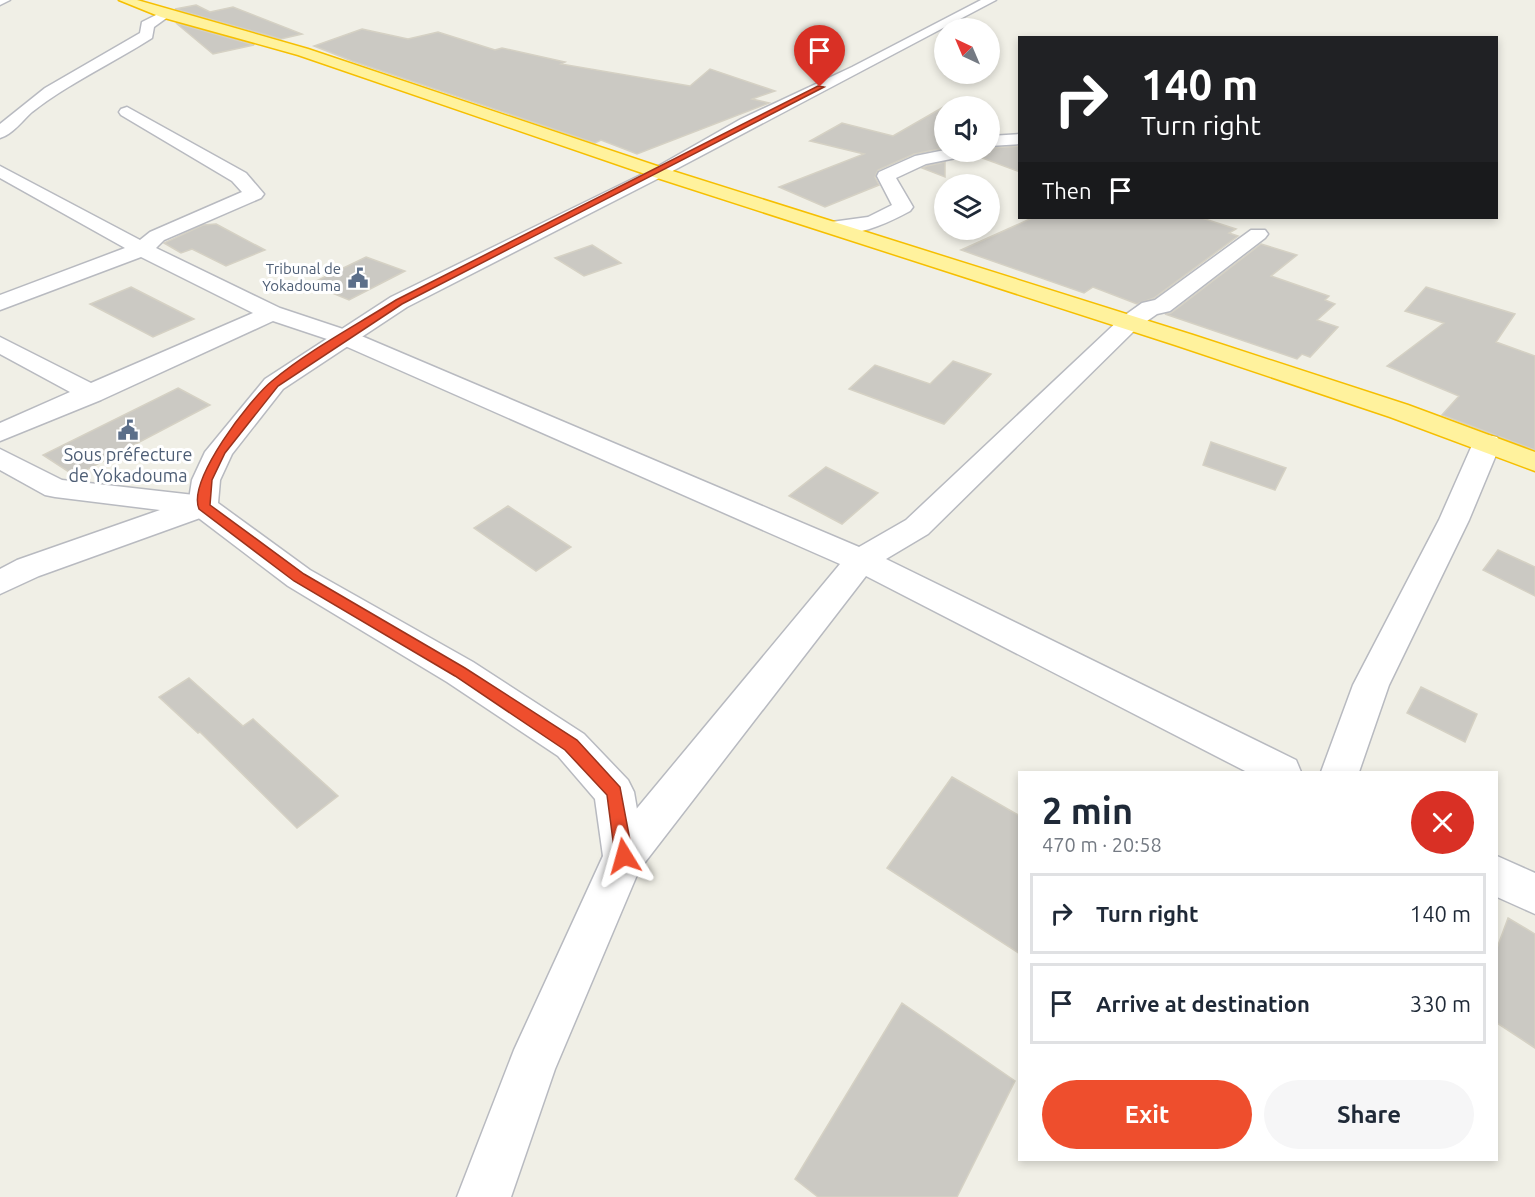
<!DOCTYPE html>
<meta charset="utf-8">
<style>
body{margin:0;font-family:Ubuntu,sans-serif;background:#f6f6f7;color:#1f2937;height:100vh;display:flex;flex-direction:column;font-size:22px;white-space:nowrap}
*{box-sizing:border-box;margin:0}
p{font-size:20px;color:#747a83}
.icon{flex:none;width:33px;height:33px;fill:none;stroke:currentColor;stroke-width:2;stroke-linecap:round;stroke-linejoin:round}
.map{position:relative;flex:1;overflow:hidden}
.sheet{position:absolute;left:1018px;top:771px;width:480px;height:390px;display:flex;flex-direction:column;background:#fff;border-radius:0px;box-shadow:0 3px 9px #0003}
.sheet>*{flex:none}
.top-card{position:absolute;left:1018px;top:36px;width:480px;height:183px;border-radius:0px;box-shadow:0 3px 9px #0003;background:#202124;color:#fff;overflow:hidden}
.needle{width:39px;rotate:316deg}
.fabs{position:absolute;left:934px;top:18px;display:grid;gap:12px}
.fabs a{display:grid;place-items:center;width:66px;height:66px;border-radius:50%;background:#fff;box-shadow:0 3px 9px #0003;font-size:30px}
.pin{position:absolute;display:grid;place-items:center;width:51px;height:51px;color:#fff;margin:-62px -26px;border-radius:50% 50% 50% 0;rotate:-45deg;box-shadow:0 0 6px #0007}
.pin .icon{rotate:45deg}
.me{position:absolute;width:66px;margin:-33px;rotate:352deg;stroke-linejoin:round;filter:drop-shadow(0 0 4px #0008)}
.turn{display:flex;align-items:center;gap:21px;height:126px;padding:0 24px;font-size:27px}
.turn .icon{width:78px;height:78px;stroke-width:2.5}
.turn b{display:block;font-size:42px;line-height:51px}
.then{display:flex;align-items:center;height:57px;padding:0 24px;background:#0003;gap:12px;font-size:22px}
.round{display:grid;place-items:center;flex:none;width:63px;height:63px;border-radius:32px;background:#f6f6f7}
.overview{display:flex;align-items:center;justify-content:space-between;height:102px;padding:0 24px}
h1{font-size:36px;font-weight:700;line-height:45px}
.cta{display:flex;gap:12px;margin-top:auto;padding:12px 24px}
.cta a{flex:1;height:69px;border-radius:36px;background:#ee4e2d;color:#fff;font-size:24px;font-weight:700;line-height:69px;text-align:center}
.cta a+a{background:#f6f6f7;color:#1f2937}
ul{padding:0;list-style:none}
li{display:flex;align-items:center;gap:18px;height:81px;margin:0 12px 9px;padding:0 12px;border:3px solid #e0e1e3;border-radius:0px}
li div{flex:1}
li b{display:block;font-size:22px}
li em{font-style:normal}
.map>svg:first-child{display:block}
.building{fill:#cbc9c3;stroke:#d5d1c4;stroke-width:1.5}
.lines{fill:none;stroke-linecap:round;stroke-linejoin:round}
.minor-casing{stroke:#b8bac0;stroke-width:3}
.tertiary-casing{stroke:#b8bac0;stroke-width:3}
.trunk-casing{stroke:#f6bf00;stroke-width:3}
.minor{fill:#fff;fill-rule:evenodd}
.tertiary{fill:#fff;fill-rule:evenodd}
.trunk{fill:#fff29d;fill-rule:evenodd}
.route{fill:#ee4e2d;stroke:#9b331d;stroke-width:1.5}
.labels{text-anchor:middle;stroke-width:6;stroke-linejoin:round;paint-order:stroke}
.far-service-label{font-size:15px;fill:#4e5e75;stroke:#fff;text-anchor:end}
.service-label{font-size:18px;fill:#4e5e75;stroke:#fff}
</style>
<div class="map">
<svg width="1535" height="1197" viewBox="0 0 1535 1197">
<rect width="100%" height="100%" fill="#f0efe6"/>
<path class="building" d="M196 5 210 12 233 7 302 34 281 39 175 9Z
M176 23 254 45 213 54Z
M362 29 408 39 438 32 495 50 502 48 565 62 561 64 690 86 710 69 775 91 752 99 769 103 637 154 601 140 595 143 352 61 314 46Z
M945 106V148L914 154 878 170 875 177 879 185 825 207 779 187 864 154 810 141 842 123 893 136Z
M1020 146V172L977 156 990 152V148Z
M945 162V177L922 168 927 166Z
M1032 218H1202L1236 229 1229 233 1238 236 1154 298 1137 304 1093 287 1084 293 961 250Z
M216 224 265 250 226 266 192 249 181 253 164 243 203 225Z
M1261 244 1297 255 1271 276 1329 296 1325 300 1335 304 1317 320 1338 327 1310 357 1302 354 1297 359 1165 314 1171 313Z
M592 245 621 263 584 276 555 258Z
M366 257 405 271 349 300 310 284Z
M131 287 194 319 153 337 90 304Z
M1426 287 1515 314 1496 342 1535 356V450L1442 415 1459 396 1387 366 1444 323 1405 311Z
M953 361 991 374 944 424 849 389 875 365 930 384Z
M178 388 210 405 75 476 43 455Z
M1211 442 1286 468 1275 490 1203 465Z
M826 467 878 493 842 524 789 496Z
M508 506 571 547 536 571 474 528Z
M1498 550 1535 567V596L1483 570Z
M189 678 243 726 253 719 338 796 297 828 200 732 198 733 159 697Z
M1421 687 1477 714 1465 742 1407 713Z
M952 777 1020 816V954L887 868Z
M1508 918 1535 934V1048L1497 1023V948Z
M902 1003 1015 1081 957 1197H818L795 1179Z"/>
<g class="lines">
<g class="minor-casing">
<path id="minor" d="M0 0H10L0 5Z
M981 0H996L663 176H651L648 172 741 119 852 67Z
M166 10 172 14 154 27 152 38C113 63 69 83 32 112 23 120 12 135 0 138V124L45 88 140 33 142 22Z
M127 107 246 173 264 194 261 198 164 240 156 248 280 308 352 332 859 547 906 520 1121 318 1142 303 1155 300 1251 230H1265L1268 234 1265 238 1170 311 1157 314 1137 328 928 534 886 559 1296 760 1301 772H1247L866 576 639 870 624 875 609 870 603 856 609 842 840 564 336 342 273 321 101 400 0 441V423L70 392 0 354V337L91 383 253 313 141 257 0 310V295L125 248 0 178V166L140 240 150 232 242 192 232 181 121 115 119 112 121 109Z
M1020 134V144L990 146V136Z
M945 150 969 152 966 156 926 164 896 178 913 207 910 211C884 225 854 239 824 231L821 227 824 223 868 217 892 205 877 176 879 172 915 156Z
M1487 435 1497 437 1501 443 1469 520 1389 685 1359 772H1321L1353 685 1439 520 1473 443 1477 437Z
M0 449 62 480 203 496 214 499 218 506 214 513 39 576 0 594V569L17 560 160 510 55 497 45 495 0 470Z
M1497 856 1535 873V914L1497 897Z"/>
</g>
<g class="tertiary-casing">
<path id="tertiary" d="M657 167 666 172 663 176 407 307 283 389 232 454 220 480 218 503 310 570 473 662 584 734 628 780 634 792 645 856 555 1069 511 1197H457L514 1050 603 856 595 799 558 756 447 682 288 586 192 513 188 506 192 480 205 452 265 379 391 297Z"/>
</g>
<g class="trunk-casing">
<path id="trunk" d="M119 0H137L308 49 663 168 1193 335 1408 405 1535 452V471L1390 417 1175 345 651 176 298 55 161 17Z"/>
</g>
<use href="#minor" class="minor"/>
<use href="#tertiary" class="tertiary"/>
<use href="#trunk" class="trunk"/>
</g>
<path class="route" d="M818 86 824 87 402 304 278 386 225 453 212 480 210 505 304 574 465 668 577 740 620 787 633 856 630 861 624 864 618 861 615 856 607 795 565 750 455 676 294 581 199 509C187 480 250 399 272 381 309 350 355 326 396 300Z"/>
<defs>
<g id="civic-bare" transform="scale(1.62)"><path d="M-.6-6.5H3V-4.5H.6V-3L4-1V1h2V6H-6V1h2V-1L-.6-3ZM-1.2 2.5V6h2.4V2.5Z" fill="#5c6f8a" stroke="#fff" stroke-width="2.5" paint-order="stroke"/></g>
</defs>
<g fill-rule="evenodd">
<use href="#civic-bare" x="358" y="278"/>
<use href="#civic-bare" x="128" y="430"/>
</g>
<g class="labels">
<g class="far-service-label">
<text x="341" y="274">Tribunal de<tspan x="341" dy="17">Yokadouma</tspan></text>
</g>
<g class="service-label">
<text x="128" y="461">Sous préfecture<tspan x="128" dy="21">de Yokadouma</tspan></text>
</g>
</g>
</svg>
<div class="fabs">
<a><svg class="needle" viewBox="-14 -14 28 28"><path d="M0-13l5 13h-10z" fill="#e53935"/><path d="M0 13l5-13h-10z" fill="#747a83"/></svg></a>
<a><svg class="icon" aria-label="sound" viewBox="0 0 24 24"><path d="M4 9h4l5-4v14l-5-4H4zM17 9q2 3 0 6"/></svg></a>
<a><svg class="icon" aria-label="layers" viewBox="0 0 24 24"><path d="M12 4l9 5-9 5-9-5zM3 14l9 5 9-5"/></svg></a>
</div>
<div class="pin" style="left:820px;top:87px;background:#d93025"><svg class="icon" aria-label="arrive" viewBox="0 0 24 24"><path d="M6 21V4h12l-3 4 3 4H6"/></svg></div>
<svg class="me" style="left:624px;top:856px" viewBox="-20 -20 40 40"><path d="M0-17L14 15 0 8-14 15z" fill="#ee4e2d" stroke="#fff" stroke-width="4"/></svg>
<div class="top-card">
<div class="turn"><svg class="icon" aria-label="right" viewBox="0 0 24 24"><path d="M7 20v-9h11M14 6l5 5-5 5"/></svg><div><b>140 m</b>Turn right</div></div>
<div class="then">Then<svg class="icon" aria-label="arrive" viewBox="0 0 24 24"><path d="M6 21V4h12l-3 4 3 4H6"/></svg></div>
</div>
<section class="sheet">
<div class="overview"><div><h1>2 min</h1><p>470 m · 20:58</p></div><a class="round" style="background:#d93025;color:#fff"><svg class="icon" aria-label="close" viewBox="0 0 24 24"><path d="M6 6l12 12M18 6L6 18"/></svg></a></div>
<ul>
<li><svg class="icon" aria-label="right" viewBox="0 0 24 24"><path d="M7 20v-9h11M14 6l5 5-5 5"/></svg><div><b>Turn right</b></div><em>140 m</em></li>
<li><svg class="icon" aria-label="arrive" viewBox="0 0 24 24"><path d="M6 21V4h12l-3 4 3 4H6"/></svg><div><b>Arrive at destination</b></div><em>330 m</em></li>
</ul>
<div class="cta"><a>Exit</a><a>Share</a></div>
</section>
</div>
